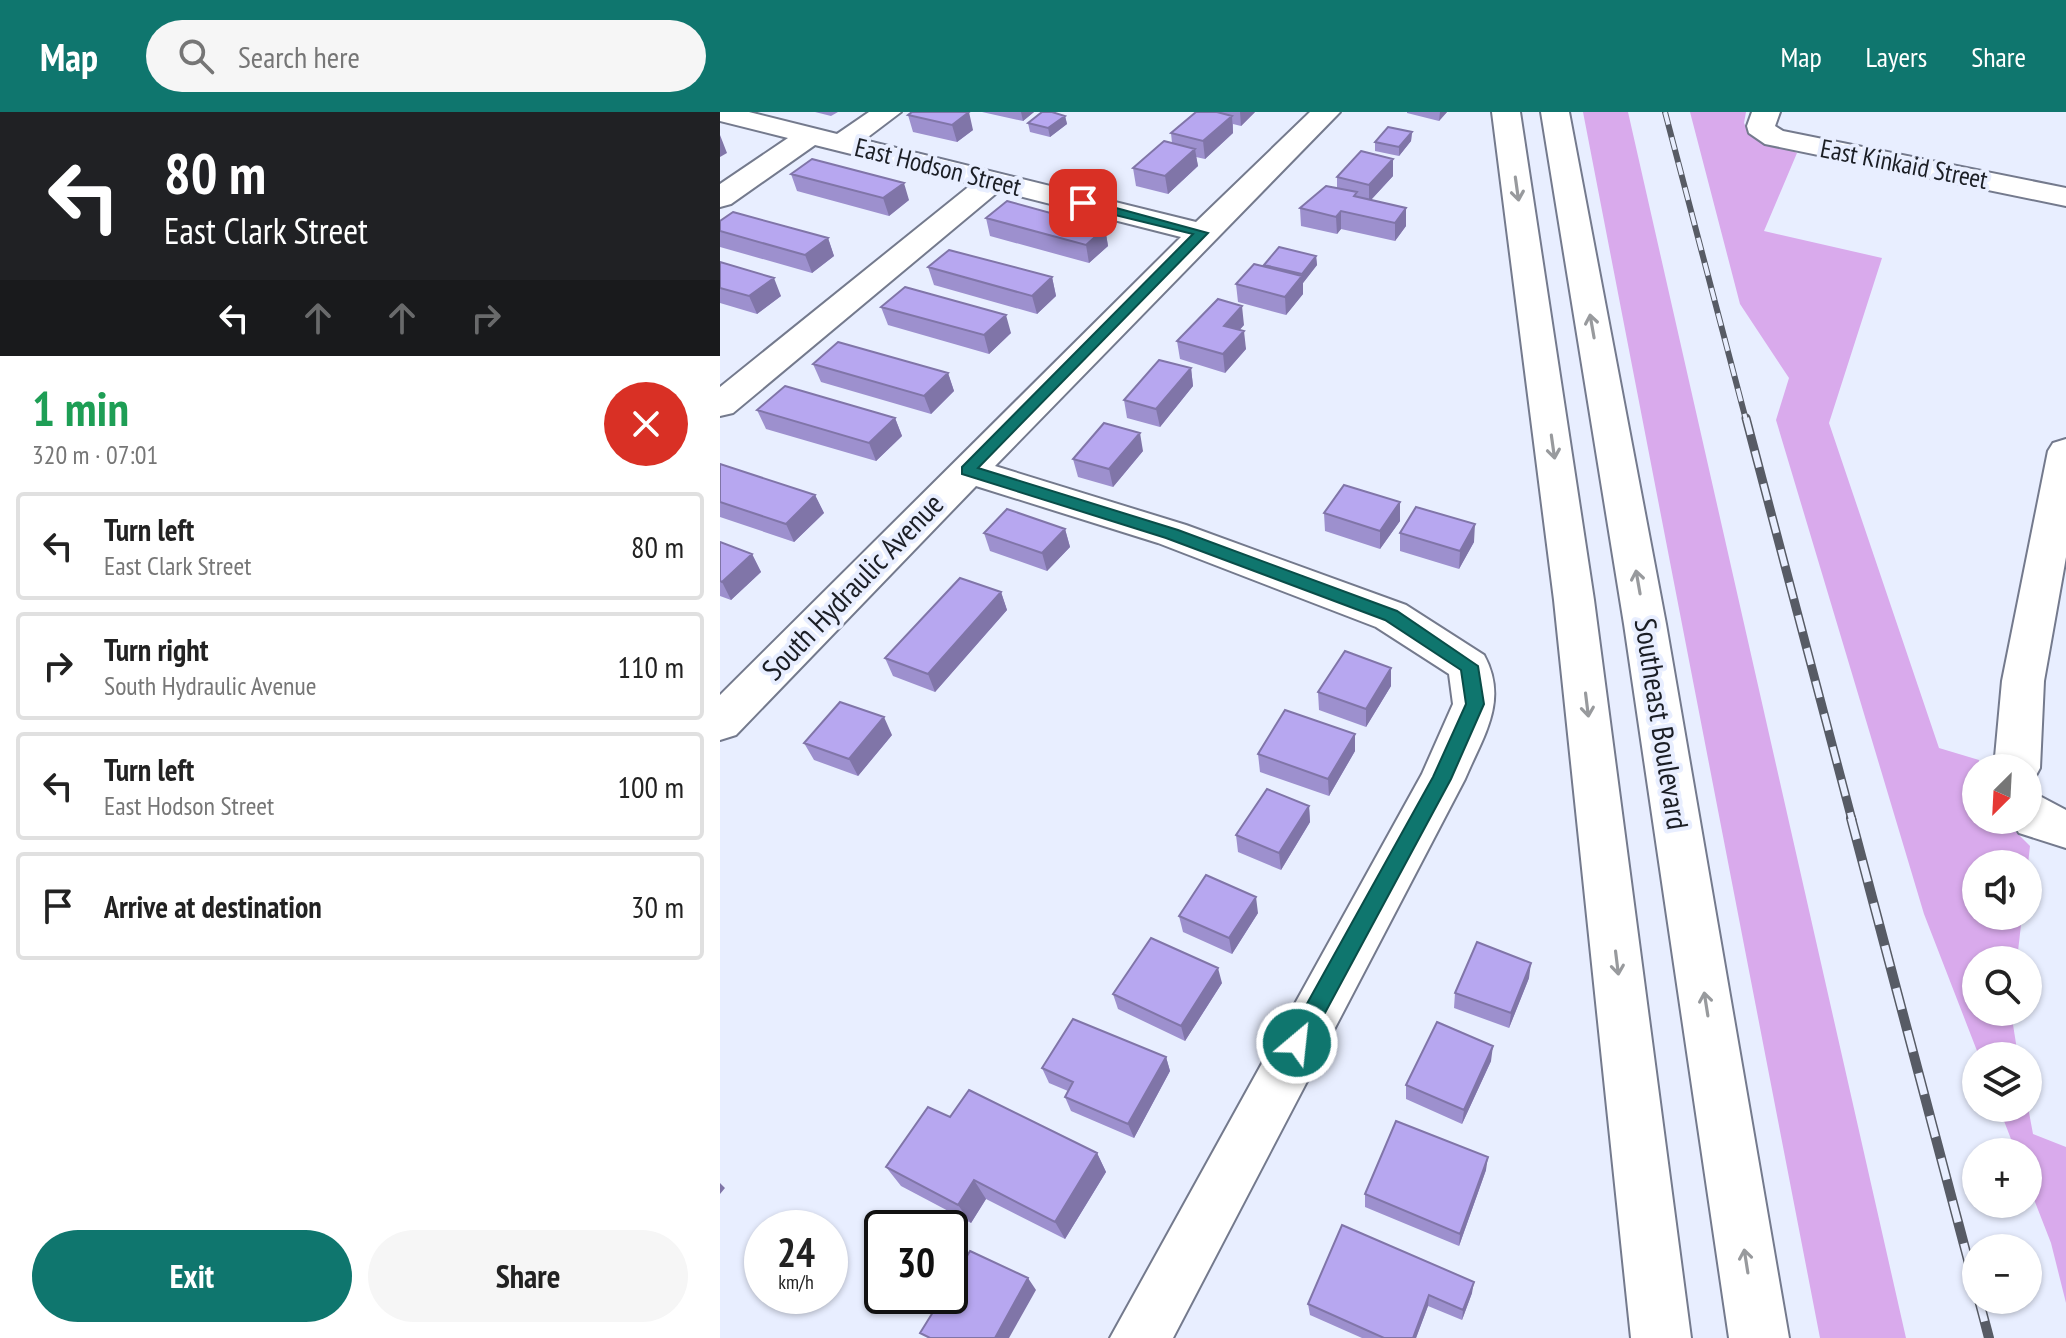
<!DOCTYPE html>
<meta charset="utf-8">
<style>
body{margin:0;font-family:"PT Sans Narrow",sans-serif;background:#f6f6f6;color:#222;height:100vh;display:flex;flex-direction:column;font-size:30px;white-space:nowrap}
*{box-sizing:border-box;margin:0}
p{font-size:26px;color:#767676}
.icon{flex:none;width:44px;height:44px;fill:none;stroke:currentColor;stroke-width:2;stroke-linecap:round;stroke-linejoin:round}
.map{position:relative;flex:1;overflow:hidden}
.side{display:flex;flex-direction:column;background:#fff;width:720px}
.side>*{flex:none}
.banner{background:#202124;color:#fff;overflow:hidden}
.needle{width:52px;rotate:204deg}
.controls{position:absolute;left:1242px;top:642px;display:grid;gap:16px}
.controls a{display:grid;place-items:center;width:80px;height:80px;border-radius:50%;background:#fff;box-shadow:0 2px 6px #0004;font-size:40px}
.speed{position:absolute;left:24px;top:1098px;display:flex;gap:16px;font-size:40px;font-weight:700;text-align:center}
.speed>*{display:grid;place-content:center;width:104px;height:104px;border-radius:50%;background:#fff;box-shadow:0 2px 6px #0004;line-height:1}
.speed small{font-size:20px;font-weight:400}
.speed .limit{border:4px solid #111;border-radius:12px;background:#fff;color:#111}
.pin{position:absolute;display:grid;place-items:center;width:68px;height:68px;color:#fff;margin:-34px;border-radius:16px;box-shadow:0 4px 12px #0006}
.me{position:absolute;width:88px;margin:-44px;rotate:28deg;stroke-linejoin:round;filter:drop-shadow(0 0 6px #0008)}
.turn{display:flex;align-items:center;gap:28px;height:168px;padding:0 32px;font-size:36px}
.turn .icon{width:104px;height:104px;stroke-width:2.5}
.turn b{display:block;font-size:56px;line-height:68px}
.lanes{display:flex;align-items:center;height:76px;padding:0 32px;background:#0003;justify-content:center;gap:40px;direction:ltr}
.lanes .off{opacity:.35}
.round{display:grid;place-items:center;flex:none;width:84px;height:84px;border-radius:42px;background:#f6f6f6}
.overview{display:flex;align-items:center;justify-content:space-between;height:136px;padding:0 32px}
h1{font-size:48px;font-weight:700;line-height:60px;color:#1e9e55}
.cta{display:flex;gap:16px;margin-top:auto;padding:16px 32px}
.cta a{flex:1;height:92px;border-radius:48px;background:#0f766e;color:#fff;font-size:32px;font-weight:700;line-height:92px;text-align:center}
.cta a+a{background:#f6f6f6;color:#222}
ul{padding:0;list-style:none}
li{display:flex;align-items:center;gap:24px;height:108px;margin:0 16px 12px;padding:0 16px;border:4px solid #e0e0e0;border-radius:8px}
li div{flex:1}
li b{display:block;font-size:30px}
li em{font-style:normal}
header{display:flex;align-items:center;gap:48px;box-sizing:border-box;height:112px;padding:0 40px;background:#0f766e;color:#fff}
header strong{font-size:38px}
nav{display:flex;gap:44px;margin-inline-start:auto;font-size:28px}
.search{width:560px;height:72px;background:#f6f6f6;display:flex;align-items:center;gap:20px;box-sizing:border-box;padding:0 28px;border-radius:44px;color:#767676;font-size:30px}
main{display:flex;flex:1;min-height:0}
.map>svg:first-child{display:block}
.green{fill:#d9aaec}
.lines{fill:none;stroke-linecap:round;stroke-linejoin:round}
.minor-casing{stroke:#747a8d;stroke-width:4}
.major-casing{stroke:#747a8d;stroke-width:4}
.minor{fill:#fff;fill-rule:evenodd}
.major{fill:#fff;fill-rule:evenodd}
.rail-far2-casing{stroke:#575b65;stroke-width:6}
.rail-far1-casing{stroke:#575b65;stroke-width:9}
.rail-casing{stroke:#575b65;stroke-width:10}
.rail-far2{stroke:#e8eeff;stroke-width:4;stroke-dasharray:13;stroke-linecap:butt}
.rail-far1{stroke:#e8eeff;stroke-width:6;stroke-dasharray:17;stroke-linecap:butt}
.rail{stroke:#e8eeff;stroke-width:7;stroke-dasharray:22;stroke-linecap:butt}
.wall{fill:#9d90ce}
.shaded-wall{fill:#8075a8}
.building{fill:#b7a7f0;stroke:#8075a8;stroke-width:2}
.oneway{stroke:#989a9d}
.route{fill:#0f766e;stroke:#0a4d48;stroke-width:2}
.labels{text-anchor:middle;stroke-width:8;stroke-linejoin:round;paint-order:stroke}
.far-street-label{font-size:26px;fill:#1b1e25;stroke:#e8eeff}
.street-label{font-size:30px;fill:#1b1e25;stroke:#e8eeff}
</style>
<header>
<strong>Map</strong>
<div class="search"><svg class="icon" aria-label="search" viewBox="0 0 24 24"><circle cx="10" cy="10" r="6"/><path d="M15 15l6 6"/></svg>Search here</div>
<nav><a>Map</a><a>Layers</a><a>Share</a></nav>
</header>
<main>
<section class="side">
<div class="banner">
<div class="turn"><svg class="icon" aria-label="left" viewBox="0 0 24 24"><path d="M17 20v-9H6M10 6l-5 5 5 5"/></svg><div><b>80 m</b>East Clark Street</div></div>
<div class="lanes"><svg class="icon" aria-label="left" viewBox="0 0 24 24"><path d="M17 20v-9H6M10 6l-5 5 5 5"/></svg><svg class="icon off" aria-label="ahead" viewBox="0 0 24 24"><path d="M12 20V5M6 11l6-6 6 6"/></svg><svg class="icon off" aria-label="ahead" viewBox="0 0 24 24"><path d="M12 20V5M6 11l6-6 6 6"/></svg><svg class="icon off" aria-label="right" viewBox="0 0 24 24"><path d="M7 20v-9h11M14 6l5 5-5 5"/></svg></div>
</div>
<div class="overview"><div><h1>1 min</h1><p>320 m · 07:01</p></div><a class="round" style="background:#d93025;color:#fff"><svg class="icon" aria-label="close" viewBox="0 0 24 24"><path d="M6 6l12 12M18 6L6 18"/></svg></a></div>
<ul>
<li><svg class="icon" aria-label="left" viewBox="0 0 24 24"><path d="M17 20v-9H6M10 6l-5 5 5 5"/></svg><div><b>Turn left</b><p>East Clark Street</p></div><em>80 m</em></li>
<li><svg class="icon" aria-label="right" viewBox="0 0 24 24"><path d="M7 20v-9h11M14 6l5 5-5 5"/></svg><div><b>Turn right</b><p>South Hydraulic Avenue</p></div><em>110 m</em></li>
<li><svg class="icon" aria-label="left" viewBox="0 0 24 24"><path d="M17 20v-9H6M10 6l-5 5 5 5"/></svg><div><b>Turn left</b><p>East Hodson Street</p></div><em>100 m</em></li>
<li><svg class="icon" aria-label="arrive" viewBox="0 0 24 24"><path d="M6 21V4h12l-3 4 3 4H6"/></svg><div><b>Arrive at destination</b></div><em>30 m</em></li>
</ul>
<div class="cta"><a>Exit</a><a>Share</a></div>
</section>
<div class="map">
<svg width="1346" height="1226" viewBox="0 0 1346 1226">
<rect width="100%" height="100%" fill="#e8eeff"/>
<path class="green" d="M863 0H908L1186 1226H1100Z
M970 0H1026L1024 11 1029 21 1077 41 1044 119 1162 146 1109 311 1219 636 1259 648 1256 708H1284L1310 734 1308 752H1256V804H1302L1297 848H1256V900H1291L1298 944H1259L1204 802 1056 308 1069 266 1020 192Z
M1308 995 1313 1022 1346 1035V1191L1331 1131 1308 1072V1040H1296L1279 996Z"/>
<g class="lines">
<g class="minor-casing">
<path id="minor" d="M0 0H29L117 22 149 0H181L144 28 476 110 590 0H620L275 354 466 413 686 493 764 543C789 589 763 624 745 667L453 1226H390L702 662 733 592 729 562 656 515 438 431 256 374 16 623 0 628V583L461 125 279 79 13 301 0 304V275L252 72 95 33 11 92 0 95V72L68 26 0 9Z
M1032 0H1060L1055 14 1063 19 1346 76V94L1045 32 1029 21 1027 14Z
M1346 327V445L1324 569 1320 656 1313 669 1308 670V656H1274L1282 569 1328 339 1333 331Z
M1308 678 1346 698V736L1299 721 1292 710 1308 708Z"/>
</g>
<g class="major-casing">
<path id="major" d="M772 0H800L874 488 971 1226H911L834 488Z
M821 0H849L946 512 1069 1226H1009L904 512Z"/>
</g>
<use href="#minor" class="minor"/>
<use href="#major" class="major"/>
<g class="rail-far2-casing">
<path id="rail-far2" d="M945 0 1026 308"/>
</g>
<g class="rail-far1-casing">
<path id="rail-far1" d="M1026 306 1132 708"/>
</g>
<g class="rail-casing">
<path id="rail" d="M1131 706 1256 1178
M1259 1188 1269 1226"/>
</g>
<use href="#rail-far2" class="rail-far2"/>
<use href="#rail-far1" class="rail-far1"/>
<use href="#rail" class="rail"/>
</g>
<path class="wall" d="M95 0H118L111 4Z
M262 0H314L303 9Z
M476 0H535L521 14 513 12V21L485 47 476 45 478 54 448 82 416 74 413 56 452 31 451 21Z
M687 0H727L719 9 687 1Z
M188 3 253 18 237 30 193 20Z
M345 4 347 12 330 25 310 20 308 11Z
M692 20 691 29 679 44 655 39V30Z
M71 62 189 88 169 104 77 79Z
M673 64 651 88 686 114 675 129 621 117 617 122 581 114 580 96 617 76V65Z
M266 106 385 116 388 134 369 151 270 124Z
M0 109 108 126 114 144 92 161 0 135Z
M596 144 597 153 583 171V182L566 203 518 190 516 172 544 154Z
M0 150 61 184 37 202 0 191Z
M208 155 332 165 336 184 317 202 214 173Z
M161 195 291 221 269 242 168 213Z
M524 213 519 218 526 237 505 261 460 247 457 229Z
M93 252 228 261 234 279 211 302 101 270Z
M471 256 473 274 440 315 407 306 404 288Z
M37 298 175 306 182 324 156 349 46 317Z
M423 339 393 375 358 365 353 347Z
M0 352 95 383 104 401 74 430 0 405Z
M604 401 680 409 660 437 605 419Z
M345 417 350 435 327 459 270 439 264 421Z
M680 421 754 430 739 457 680 439Z
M0 430 32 442 41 460 11 488 0 484Z
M281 480 287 498 215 580 173 564 165 546Z
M671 556V574L646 615 599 598 598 580Z
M635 622V639L609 684 540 660 538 642Z
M172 623 138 664 94 648 84 631Z
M589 694 590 710 561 758 518 740 516 723Z
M538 801 512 842 463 820 459 804Z
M809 866 789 916 734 896 735 881Z
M502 871 465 929 398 897 393 882Z
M446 945 450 959 414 1026 351 999 345 985 348 979 329 971 322 956Z
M771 949 742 1012 686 987V973Z
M230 1005 377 1041 386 1060 345 1127 266 1087 251 1111 181 1074 166 1055Z
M766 1058 739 1134 645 1095V1082Z
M622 1113 752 1181 742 1208 708 1194 696 1226H642L590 1203 588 1192Z"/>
<path class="shaded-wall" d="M249 0 253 18 237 30 232 13Z
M301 0H314L303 9Z
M520 0H535L521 14Z
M720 0H727L719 9Z
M345 4 347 12 330 25 328 16Z
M512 4 513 21 485 47 483 29Z
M692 20 691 29 679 44V35Z
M0 23 7 41 0 45Z
M475 37 478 54 448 82 445 64Z
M673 47V64L649 90V73Z
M184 71 189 88 169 104 163 86Z
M686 96V114L675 129V111Z
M621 99V117L617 122 616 105Z
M385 116 388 134 369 151 366 133Z
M108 126 114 144 92 161 85 143Z
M596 144 597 153 583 171V182L566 203 565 185Z
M332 165 336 184 317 202 312 184Z
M54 166 61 184 37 202 29 184Z
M522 194 524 213 507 232 504 214Z
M286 203 291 221 269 242 264 223Z
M524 219 526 237 505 261 503 242Z
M471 256 473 274 440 315 436 297Z
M228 261 234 279 211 302 204 284Z
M175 306 182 324 156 349 149 331Z
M420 321 423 339 393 375 389 357Z
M95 383 104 401 74 430 66 412Z
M680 390V409L660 437V419Z
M755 412 754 430 739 457 740 439Z
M345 417 350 435 327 459 322 441Z
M32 442 41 460 11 488 2 470Z
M281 480 287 498 215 580 208 562Z
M671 556V574L646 615V597Z
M164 605 172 623 138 664 129 647Z
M635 622V639L609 684 608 667Z
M589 694 590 710 561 758 559 741Z
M536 785 538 801 512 842 509 826Z
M811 851 809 866 789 916 791 901Z
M498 856 502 871 465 929 461 914Z
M773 934 771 949 742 1012 744 998Z
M446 945 450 959 414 1026 408 1012Z
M377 1041 386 1060 345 1127 335 1110Z
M768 1045 766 1058 739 1134 740 1122Z
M254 1068 266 1087 251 1111 238 1093Z
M0 1071 5 1076 0 1082Z
M308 1166 316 1178 289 1226H275Z
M754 1170 752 1181 742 1208 743 1198Z
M709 1183 708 1194 696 1226H693Z"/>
<path class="building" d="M192 0H249L232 13 188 3Z
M322 0H332L345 4 328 16 308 11Z
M476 0H497L512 4 483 29 451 21Z
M668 15 692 20 679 35 655 30Z
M444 29 475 37 445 64 413 56Z
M641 39 673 47 649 73 617 65Z
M92 47 184 71 163 86 71 62Z
M606 74 637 80 634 84 686 96 675 111 621 99 616 105 580 96Z
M287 89 385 116 366 133 266 106Z
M13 100 108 126 85 143 0 119V109Z
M559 135 596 144 582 162 544 153Z
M229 138 332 165 312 184 208 155Z
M0 150 54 166 29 184 0 176Z
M534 152 582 164 565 185 516 172Z
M185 175 286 203 264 223 161 195Z
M498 187 522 194 504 214 524 219 503 242 457 229Z
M118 230 228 261 204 284 93 252Z
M439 248 471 256 436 297 404 288Z
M65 274 175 306 149 331 37 298Z
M384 311 420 321 389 357 353 347Z
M0 352 95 383 66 412 0 390Z
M624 373 680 390 660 419 604 401Z
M696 395 755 412 740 439 680 421Z
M287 397 345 417 322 441 264 421Z
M0 430 32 442 2 470 0 469Z
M240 466 281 480 208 562 165 546Z
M625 539 671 556 646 597 598 580Z
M120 590 164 605 129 647 84 631Z
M565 598 635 622 608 667 538 642Z
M547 677 589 694 559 741 516 723Z
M486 763 536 785 509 826 459 804Z
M431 826 498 856 461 914 393 882Z
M757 830 811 851 791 901 735 881Z
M353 907 446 945 408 1012 345 985 353 970 322 956Z
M717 910 773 934 744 998 686 973Z
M249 978 377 1041 335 1110 254 1068 238 1093 166 1055 208 995 230 1005Z
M676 1009 768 1045 740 1122 645 1082Z
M622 1113 754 1170 743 1198 709 1183 693 1226H664L588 1192Z
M250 1139 308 1166 275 1226H210L200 1221 223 1184H230V1172Z"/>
<defs><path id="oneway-shaft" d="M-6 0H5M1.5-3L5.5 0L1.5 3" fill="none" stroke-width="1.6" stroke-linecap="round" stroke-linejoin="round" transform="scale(2)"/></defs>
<g class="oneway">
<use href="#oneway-shaft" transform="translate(797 77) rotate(82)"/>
<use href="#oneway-shaft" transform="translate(872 214) rotate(-100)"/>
<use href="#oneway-shaft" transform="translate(833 335) rotate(82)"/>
<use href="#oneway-shaft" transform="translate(918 470) rotate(-100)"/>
<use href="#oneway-shaft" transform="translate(867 593) rotate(83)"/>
<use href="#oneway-shaft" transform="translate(897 851) rotate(83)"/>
<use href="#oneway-shaft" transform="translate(986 892) rotate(-99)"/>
<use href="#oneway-shaft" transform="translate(1026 1149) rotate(-99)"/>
</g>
<path class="route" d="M363 87 488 121 258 356 458 418 677 499 758 554 764 592 731 667 585 938 577 941 569 938 566 931 569 924 713 665 746 592 741 558 665 508 446 426 242 362V355L473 122 358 94V89Z"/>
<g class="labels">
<g class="far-street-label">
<text transform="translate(1184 52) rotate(11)" y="9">East Kinkaid Street</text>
<text transform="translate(218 55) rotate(14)" y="9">East Hodson Street</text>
</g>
<g class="street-label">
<text transform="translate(133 475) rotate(-46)" y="10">South Hydraulic Avenue</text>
<text transform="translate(941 612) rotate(81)" y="10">Southeast Boulevard</text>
</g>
</g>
</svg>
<div class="controls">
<a><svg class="needle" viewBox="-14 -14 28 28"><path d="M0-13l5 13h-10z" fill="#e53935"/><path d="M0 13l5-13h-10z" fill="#767676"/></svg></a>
<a><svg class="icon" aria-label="sound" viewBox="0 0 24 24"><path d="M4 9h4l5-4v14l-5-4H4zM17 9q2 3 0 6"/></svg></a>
<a><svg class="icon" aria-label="search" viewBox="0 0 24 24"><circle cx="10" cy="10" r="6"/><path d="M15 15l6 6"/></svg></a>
<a><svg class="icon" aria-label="layers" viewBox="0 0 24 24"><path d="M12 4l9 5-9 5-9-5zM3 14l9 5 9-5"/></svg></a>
<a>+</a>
<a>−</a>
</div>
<div class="speed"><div>24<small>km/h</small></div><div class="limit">30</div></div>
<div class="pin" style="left:363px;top:91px;background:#d93025"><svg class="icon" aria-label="arrive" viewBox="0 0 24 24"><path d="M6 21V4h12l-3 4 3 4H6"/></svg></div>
<svg class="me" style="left:577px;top:931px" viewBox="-20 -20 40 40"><circle r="17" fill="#0f766e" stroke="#fff" stroke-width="3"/><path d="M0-11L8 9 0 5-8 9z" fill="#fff"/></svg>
</div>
</main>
